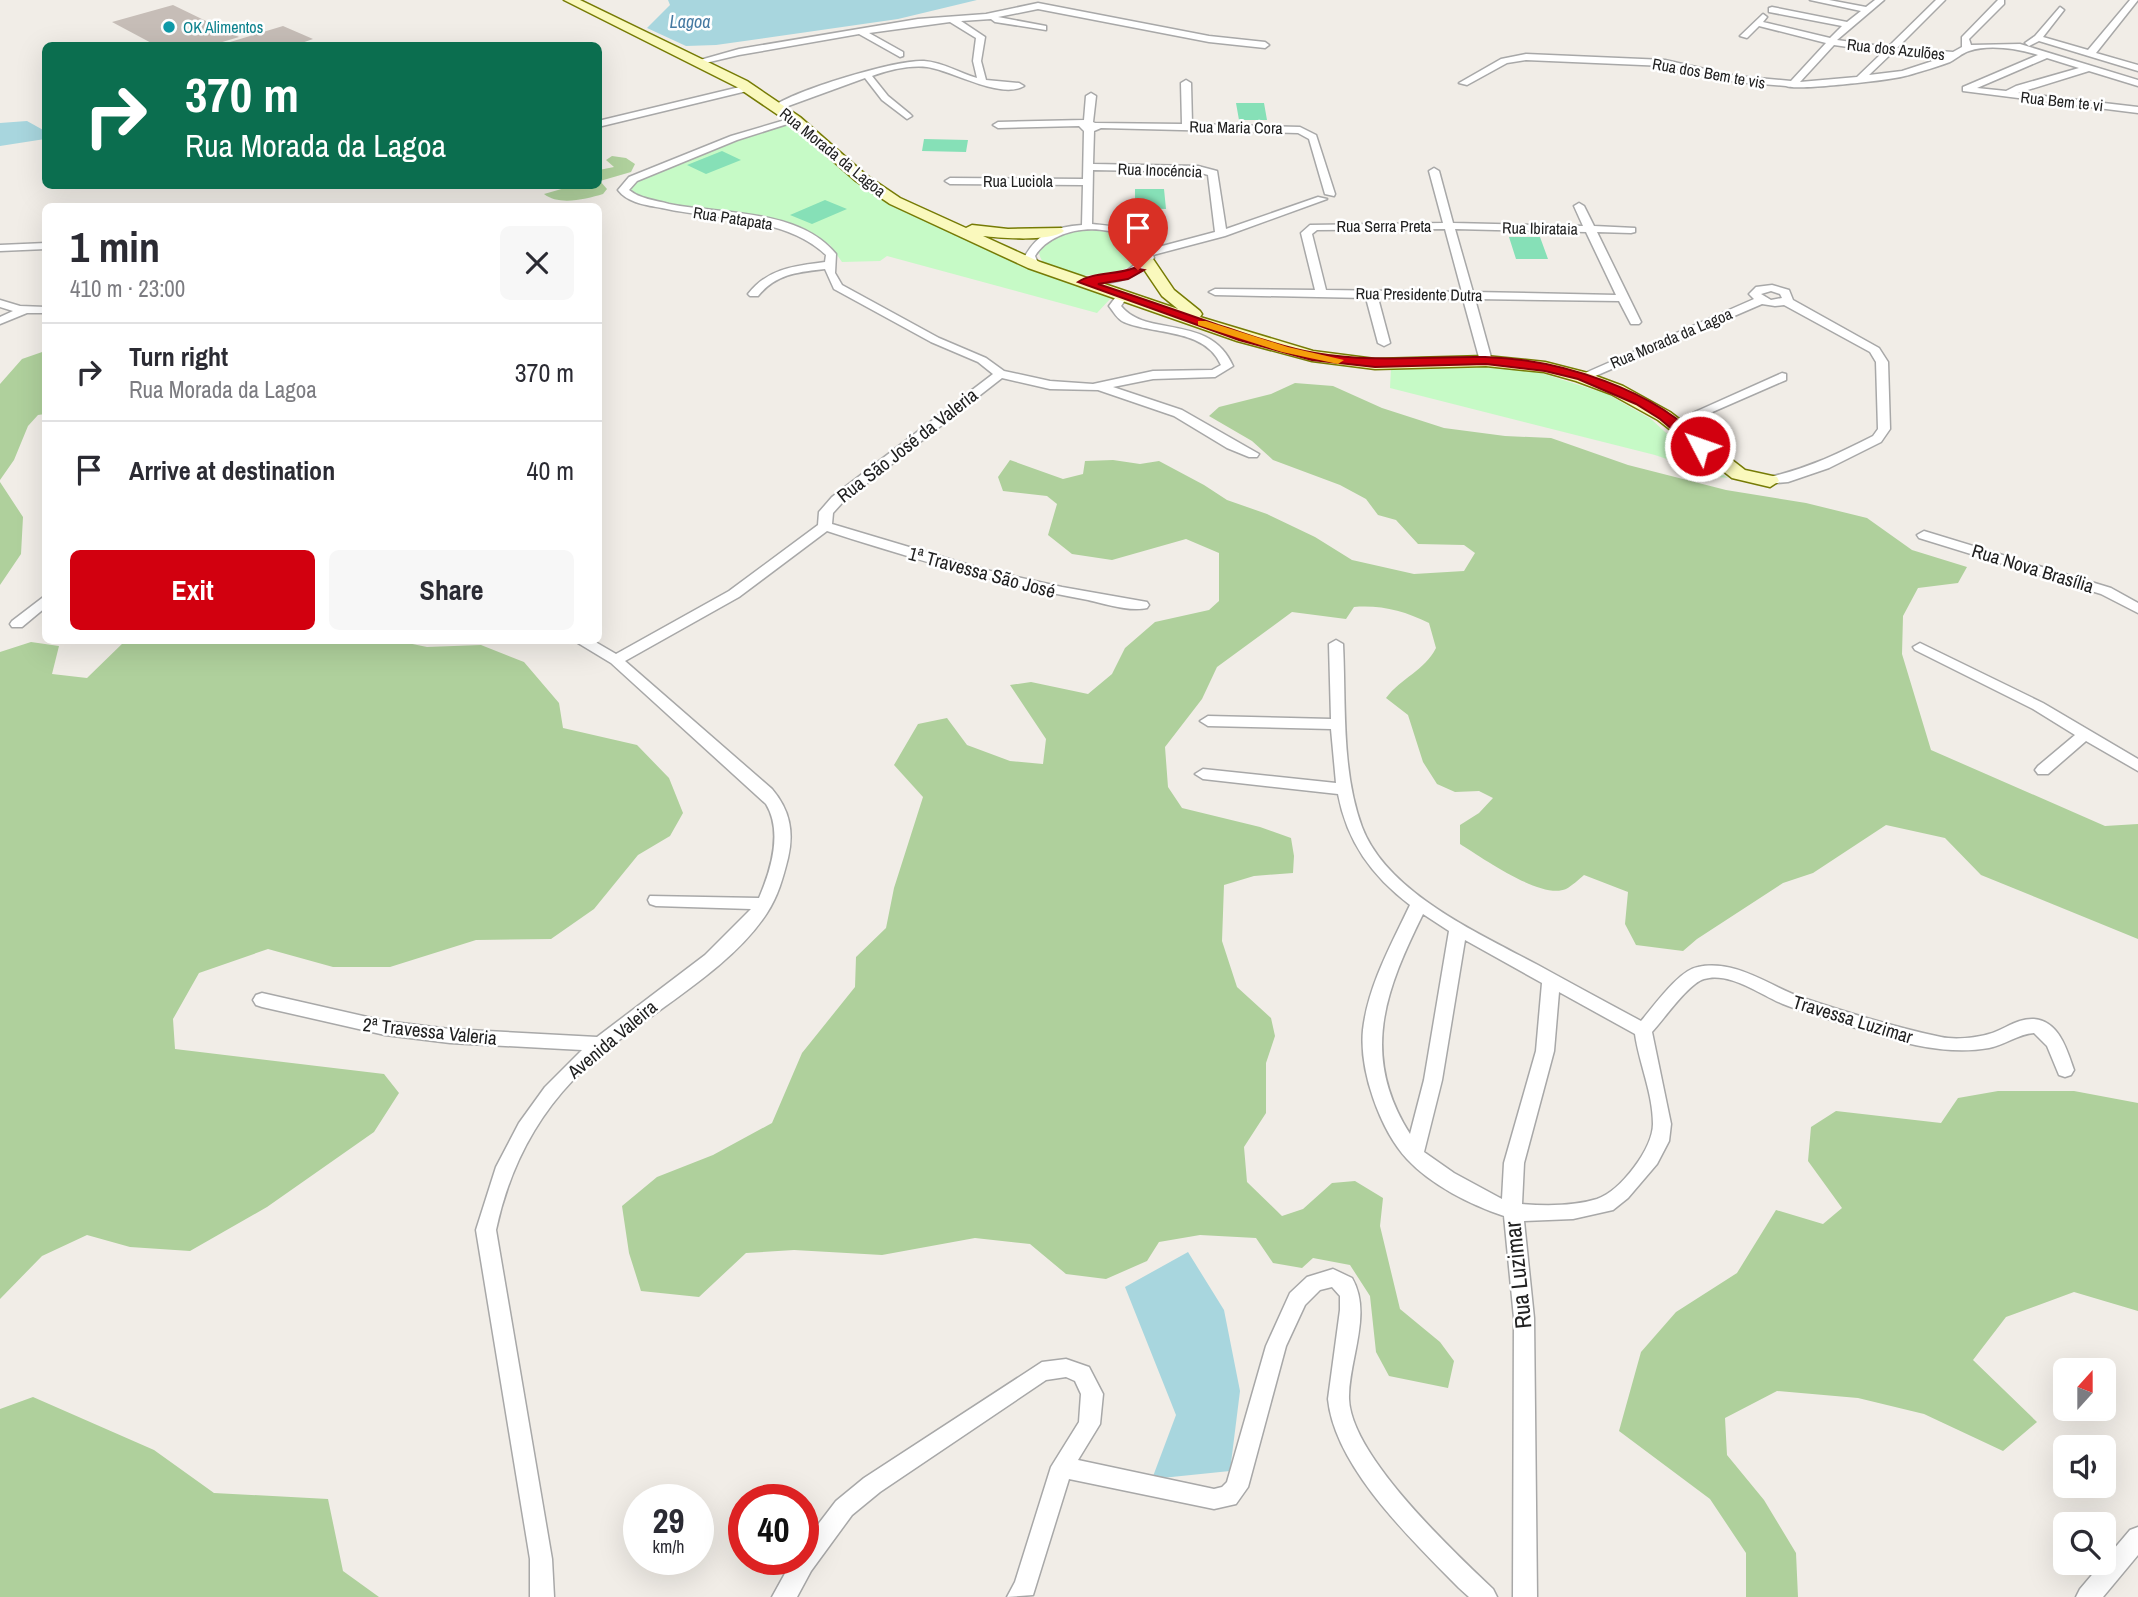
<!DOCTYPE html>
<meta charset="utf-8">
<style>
body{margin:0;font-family:"Archivo Narrow",sans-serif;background:#f7f7f7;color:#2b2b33;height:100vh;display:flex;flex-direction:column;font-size:26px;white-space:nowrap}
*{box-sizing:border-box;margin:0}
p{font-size:23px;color:#7c7c81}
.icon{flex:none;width:38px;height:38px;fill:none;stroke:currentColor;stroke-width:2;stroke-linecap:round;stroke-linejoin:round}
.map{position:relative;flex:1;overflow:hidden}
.drawer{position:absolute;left:42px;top:203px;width:560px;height:441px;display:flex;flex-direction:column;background:#fff;border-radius:10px;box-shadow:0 7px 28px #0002}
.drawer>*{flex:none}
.hud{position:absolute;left:42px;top:42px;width:560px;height:147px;border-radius:10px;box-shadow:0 7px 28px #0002;background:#0b6e4f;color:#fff;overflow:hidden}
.needle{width:46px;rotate:21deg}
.fabs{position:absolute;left:2053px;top:1358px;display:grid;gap:14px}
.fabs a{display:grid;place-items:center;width:63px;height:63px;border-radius:10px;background:#fff;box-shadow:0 7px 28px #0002;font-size:35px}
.speed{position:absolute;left:623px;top:1484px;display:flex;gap:14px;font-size:35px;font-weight:700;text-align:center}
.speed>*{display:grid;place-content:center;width:91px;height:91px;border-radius:50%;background:#fff;box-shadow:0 7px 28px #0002;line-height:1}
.speed small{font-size:18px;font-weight:400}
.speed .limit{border:10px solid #d22;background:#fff;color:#111}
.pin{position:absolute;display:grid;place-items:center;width:60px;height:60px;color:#fff;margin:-72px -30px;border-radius:50% 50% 50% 0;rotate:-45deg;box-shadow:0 0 7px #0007}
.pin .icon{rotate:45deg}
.me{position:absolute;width:77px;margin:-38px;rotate:311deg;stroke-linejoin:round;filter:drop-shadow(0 0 5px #0008)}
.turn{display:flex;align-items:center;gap:24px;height:147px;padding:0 28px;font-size:32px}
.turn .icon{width:91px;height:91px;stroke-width:2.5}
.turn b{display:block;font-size:49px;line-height:60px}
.round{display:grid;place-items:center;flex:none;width:74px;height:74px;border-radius:10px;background:#f7f7f7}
.overview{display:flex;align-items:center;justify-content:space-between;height:119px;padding:0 28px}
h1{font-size:42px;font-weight:700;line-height:52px}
.cta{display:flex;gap:14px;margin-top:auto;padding:14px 28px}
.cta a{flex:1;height:80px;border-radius:10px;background:#d2000f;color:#fff;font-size:28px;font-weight:700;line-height:80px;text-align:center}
.cta a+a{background:#f7f7f7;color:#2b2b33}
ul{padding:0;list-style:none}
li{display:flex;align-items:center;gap:21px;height:98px;padding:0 28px;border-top:2px solid #e1e1e2}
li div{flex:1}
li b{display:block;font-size:26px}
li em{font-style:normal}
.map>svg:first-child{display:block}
.forest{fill:#afd09c}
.park{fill:#c6fac6}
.pitch{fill:#86e0b7}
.water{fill:#a8d6de}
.building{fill:#c6bdb7}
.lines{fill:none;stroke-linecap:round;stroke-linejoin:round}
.street-casing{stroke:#a8a8a8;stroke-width:3}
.secondary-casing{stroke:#767b05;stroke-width:3}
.street{fill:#fff;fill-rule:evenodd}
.secondary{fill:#faf9bd;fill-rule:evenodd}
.route{fill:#d2000f;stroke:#88000a;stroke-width:2}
.slow{fill:#f59e0b}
.culture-dot{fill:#0f9aa8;stroke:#fff;stroke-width:2.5}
.labels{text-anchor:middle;stroke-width:5;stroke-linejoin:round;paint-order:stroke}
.far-culture-label{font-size:16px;fill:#0d838f;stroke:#fff;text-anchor:start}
.far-street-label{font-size:16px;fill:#212121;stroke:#fff}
.far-water-label{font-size:18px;font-style:italic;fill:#467aa2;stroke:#fff}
.street-label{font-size:19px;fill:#212121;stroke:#fff}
.near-street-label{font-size:23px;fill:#212121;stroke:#fff}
</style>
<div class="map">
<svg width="2138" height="1597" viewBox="0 0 2138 1597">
<rect width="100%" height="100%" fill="#f1ede7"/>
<path class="forest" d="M612 156 626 158 635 164 631 172 600 181 607 189 603 194C586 199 559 206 544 194L572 186H598L599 170 614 167 606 160Z
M45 351V414L38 415 28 426 14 460 0 480V384L22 359Z
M1295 383 1333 386 1382 408 1444 428 1505 436 1551 438 1628 465 1726 490 1806 503 1867 518 1912 550 1967 567 1958 583 1918 588 1903 616 1902 654 1931 750 2105 826 2138 824V939L1981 875 1945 838 1886 825 1813 873 1783 883 1697 939 1683 951 1636 945 1625 924 1628 892 1584 875C1579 879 1572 886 1566 889 1541 900 1481 857 1460 844V825L1479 813 1493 798 1479 791 1455 792 1437 784 1423 762 1408 715 1386 698C1401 678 1424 671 1436 648L1429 623C1404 611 1382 605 1354 607L1346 619 1292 612 1217 667 1202 699 1165 747 1168 787 1182 808 1260 827 1291 838 1294 856 1293 873 1254 876 1224 885 1222 941 1237 987 1271 1018 1275 1036 1266 1063V1113L1244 1147 1247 1182 1282 1216 1303 1209 1332 1183 1355 1181 1383 1198 1380 1226 1400 1309 1440 1342 1454 1361 1448 1388 1389 1376 1376 1352 1370 1296 1350 1265 1313 1258 1302 1268 1273 1263 1256 1238 1200 1235 1159 1242 1147 1261 1106 1279 1066 1274 1030 1244 975 1238 882 1255 794 1250 746 1253 699 1297 641 1291 629 1253 622 1206 657 1177 713 1155 772 1123 802 1053 855 987 856 957 886 928 894 888 923 797 894 765 918 724 947 718 967 745 1010 761 1043 764 1046 739 1010 685 1031 682 1088 694 1112 674 1125 648 1155 622 1209 610 1219 601V553L1186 539 1112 560 1072 554 1048 535 1057 504 1047 496 1003 491 998 477 1010 460 1063 479 1083 474 1085 461 1113 460 1140 464 1159 461 1204 485 1227 500 1267 514 1315 537 1352 560 1414 574 1464 571 1475 553 1464 545 1418 544 1396 520 1378 515 1366 499 1340 485 1273 460 1252 441 1209 416 1219 407 1271 394Z
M0 482 23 517 21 554 0 585Z
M393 640 427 647 481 645 524 662 559 703 563 728 637 745 669 778 683 813 670 836 638 855 594 909 551 939 476 940 390 967H333L268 949 199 973 173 1019 175 1049 384 1074 399 1093 374 1132 267 1207 190 1251 130 1247 87 1235 42 1256 0 1299V652L31 642 59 646 52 674 87 678 125 641Z
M1998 1091H2074L2138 1103V1311L2074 1292 2006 1317 1973 1360 2037 1422 2003 1451 1924 1414 1858 1398 1777 1391 1725 1418 1727 1455 1764 1500 1796 1553 1798 1597H1746V1553L1710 1499 1619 1431 1641 1352 1676 1312 1737 1273 1776 1210 1823 1224 1842 1208 1808 1161 1811 1127 1836 1111 1941 1123 1958 1098Z
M33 1397 154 1450 214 1493 328 1499 343 1571 379 1597H0V1409Z"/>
<path class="park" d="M775 126H789L883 200 1047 274 1111 298 1097 313 887 256 880 261 842 262 830 245 800 230 636 196 631 189V183L637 181Z
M1092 230C1110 232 1125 235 1139 248L1138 261C1119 280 1037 284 1039 249 1052 234 1073 231 1092 230Z
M1473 364 1541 373 1607 394 1651 419 1689 454 1728 478 1719 477 1655 455 1390 388 1391 368Z"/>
<path class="pitch" d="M1236 103H1264L1267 120H1239Z
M924 139 968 140 966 152 922 151Z
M722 151 741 160 706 174 687 165Z
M1135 189H1164L1166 209 1135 208Z
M825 200 847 209 812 224 790 215Z
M1509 237H1540L1548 259H1516Z"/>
<path class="water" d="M668 0H977L898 19 716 45 686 46 647 28 670 5Z
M27 121 45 131V139L0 146V123Z
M1188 1252 1224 1310 1240 1391 1230 1471 1152 1479 1176 1415 1125 1287Z"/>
<path class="building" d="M173 5 239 37 209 46H157L112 22Z
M283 26 313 39 293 46H230V42Z"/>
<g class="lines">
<g class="street-casing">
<path id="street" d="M1810 0H1829L1866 7 1875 0H1884L1837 40 1888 47 1936 0H1945L1897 48 1953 52 1962 47V37L1998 0H2004V4L1969 39 1971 45 2020 44 2138 80V86L2089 71 2018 93 2138 107V113L1963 91V87L2038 55C2018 49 1990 44 1969 51 1962 53 1956 59 1950 62 1937 67 1922 71 1909 75 1893 80 1795 91 1786 86L1736 82 1665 66 1526 60 1507 63 1467 85 1459 83 1501 59 1526 54 1665 60 1736 76 1791 81 1826 43 1759 26 1747 38 1740 36 1763 14 1767 17 1763 22 1830 38 1842 26 1769 12V8L1772 7 1847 22 1861 11ZM1834 45 1883 52 1857 77 1800 82ZM1892 53 1945 57 1902 71 1869 75ZM2047 58 2079 68 2016 86 2006 91 1977 88Z
M2130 0H2138L2096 53 2138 65V71L2039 41 2029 46 2025 43 2035 36 2060 7 2064 10 2043 37 2088 50Z
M1038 3 1209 36 1265 42 1269 45 1265 48 1209 42 1038 9 998 17 1046 26V30L995 22 991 19 961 21 985 37 981 61 986 80 1019 83 1024 86C1001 100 951 70 927 67 909 65 889 70 872 76L888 96 910 114 912 116 907 119 882 100 865 78 780 109 772 107C796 90 894 60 924 61 942 62 960 73 977 78L973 61 976 38 950 22 869 33 903 52V56L900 57 859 34 739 55 697 65 693 62 739 49 918 19 986 14Z
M1186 80 1191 83 1192 124 1300 127 1316 135 1335 194 1334 196 1325 194 1309 139 1298 133 1101 128 1094 131 1093 164 1198 166 1217 171 1226 229 1318 197 1327 199 1225 236 1153 255 1154 258C1137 282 1110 283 1083 285L1077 282 1079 280 1125 272 1144 258C1128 218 1055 222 1035 256L1039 265 1030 267 1025 256C1038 233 1055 227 1082 225L1083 185 950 184 945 181 950 178 1083 179 1084 131 1079 126 998 128 993 125 998 122 1084 120 1086 96 1091 93 1096 96 1093 122 1095 123 1182 124 1181 83ZM1093 170 1198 172 1208 175 1215 232 1151 249C1142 228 1113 226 1092 224Z
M748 85 751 86V90L598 127V121Z
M792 118 800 120 737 140 637 181 629 190C640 199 655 200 669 204 723 215 798 208 836 254L835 273 842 285 939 338 986 358 1004 371 1050 381 1093 384 1153 371 1212 370 1221 365C1205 328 1154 335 1124 322 1118 320 1113 311 1109 306L1118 294H1126L1128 296 1121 306C1146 338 1210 313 1233 366L1215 377 1153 379 1113 387 1182 410 1259 454 1257 457H1249L1227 448 1174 416 1098 390 1050 389 1002 378 842 503 833 513 832 524 986 570 1062 587 1147 602 1149 605 1147 608C1130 612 1105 604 1088 600 999 584 913 559 827 531L739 597 625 661 772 789C790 810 794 832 788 858 783 878 778 896 767 913 725 978 629 1022 573 1080 533 1122 508 1173 496 1230L552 1559 554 1597H530V1559L476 1230 496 1167 519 1123 545 1087 582 1050 450 1043 385 1035 262 1007 256 1005 253 1000 256 995 262 993 385 1021 450 1029 597 1037 705 955 751 909 656 906 650 904 648 900 650 896 759 898C771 870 783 832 766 804L611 663 573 640H592L616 654 729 591 818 525 819 512 832 497 993 374 978 362 931 342 834 289 825 269C798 272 776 274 758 296H750L748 294C768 268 795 266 825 262L826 255C785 216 715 220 662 208 646 205 628 203 618 190L629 177 731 136Z
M1434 168 1439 171 1453 223 1583 226 1574 206 1579 203 1584 206 1594 226 1635 228V232L1631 233 1597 232 1641 322 1639 324H1631L1619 301 1475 299 1492 361 1486 365 1480 361 1463 299 1378 298 1390 343 1384 346 1378 343 1366 298 1215 295 1209 292 1215 289 1315 290 1301 233 1310 225 1443 223 1429 171ZM1445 229 1462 292 1326 290 1312 234 1317 230ZM1455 229 1586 232 1616 295 1473 292Z
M46 243V249L0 251V245Z
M1772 285 1789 290 1793 300 1879 348 1888 362 1890 429 1881 442 1829 468 1788 482 1765 484V478C1807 469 1835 455 1873 436L1878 429 1876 362 1870 352 1784 305 1775 306 1762 304 1586 380H1578L1576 377 1754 299 1749 294 1756 287ZM1771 291 1780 294 1782 298 1771 300 1761 294Z
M0 300 20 306 46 307V313H27L0 324V317L13 311 0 307Z
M1782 373 1786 374V380L1678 427H1670L1668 424Z
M1924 531 2111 588 2138 603V613L2101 594 1919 538 1917 535Z
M46 595V607L22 627H12L10 624 12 621Z
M1336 640 1343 644C1346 704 1341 770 1362 827 1387 893 1480 934 1538 965 1572 984 1606 1002 1641 1021 1654 1006 1679 970 1698 967 1736 959 1769 986 1803 998 1848 1013 1894 1027 1941 1037 1954 1040 1976 1038 1989 1034 2004 1030 2017 1018 2034 1019 2059 1021 2067 1050 2074 1070L2071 1075 2065 1077 2059 1075 2047 1046 2034 1033C2018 1034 2005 1045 1989 1048 1932 1058 1873 1033 1819 1016 1807 1012 1795 1009 1783 1004 1761 995 1729 971 1704 979 1689 983 1664 1019 1652 1032L1671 1124 1669 1141 1657 1164 1628 1198 1613 1210 1573 1219 1524 1221 1534 1318 1537 1597H1513L1514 1318 1504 1216C1471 1205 1431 1185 1407 1159 1380 1130 1359 1070 1363 1030 1368 986 1391 945 1410 905 1372 876 1347 842 1338 794L1203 779 1195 774 1203 769 1336 783 1331 729 1208 726 1200 721 1208 716 1331 719 1329 644ZM1423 914 1449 931 1424 1080 1410 1134C1360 1055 1385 991 1423 914ZM1465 940 1542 983 1536 1051 1504 1163 1502 1199 1454 1173 1424 1152 1442 1080ZM1559 992 1635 1034C1639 1063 1653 1093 1653 1124 1653 1148 1621 1191 1597 1199 1574 1206 1546 1206 1522 1204L1524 1163 1554 1051Z
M1920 643 2043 703 2138 759V771L2086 741 2048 774H2038L2035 770 2038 766 2075 735 2033 709 1915 650 1913 647Z
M1333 1269 1352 1278C1373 1314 1348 1361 1349 1399 1351 1456 1453 1551 1493 1589L1497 1597H1469L1459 1588C1413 1541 1335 1468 1328 1399L1340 1310V1296L1332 1287 1320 1290 1305 1305 1286 1346 1248 1487 1236 1504 1214 1509 1069 1479 1033 1595 1007 1597 1015 1582 1051 1467 1079 1422 1081 1394 1075 1381 1066 1377 1046 1380 880 1492 852 1515 811 1571 797 1597H772L793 1559H803V1544L836 1501 864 1478 1042 1362 1066 1359 1089 1367 1103 1394 1100 1424 1078 1460 1214 1489 1222 1487 1227 1482 1266 1346 1290 1293 1307 1277Z
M2138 1527V1555L2103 1597H2076L2080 1589 2130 1530Z"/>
</g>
<g class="secondary-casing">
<path id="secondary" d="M564 0H580L747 81 800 117 866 175 900 198 966 228 972 225 1008 229 1061 228 1064 231C1051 242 1001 238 983 236L1040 262 1178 309 1162 296 1139 262 1141 259H1153L1174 290 1200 311 1202 314 1200 317 1313 351 1375 359 1486 356 1545 362 1588 373 1623 386 1670 412 1745 470 1777 477 1779 481 1770 487 1732 478 1658 420 1611 394 1576 381 1544 372 1486 366 1375 369 1312 361 1237 341 1028 268 890 204 856 181 790 123 737 87Z"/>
</g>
<use href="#street" class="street"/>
<use href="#secondary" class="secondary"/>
</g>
<path class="route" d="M1134 268 1144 270 1128 279 1098 284C1138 297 1178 311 1218 325 1250 335 1283 348 1315 353 1372 363 1427 356 1485 357 1558 359 1657 389 1706 446L1704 449H1695L1660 419 1636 404 1578 379 1545 371 1486 364 1375 367 1312 360 1239 340 1078 282C1092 272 1117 275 1134 268Z"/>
<path class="slow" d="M1198 321H1206L1288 347 1344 360 1338 364 1282 352 1198 325Z"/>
<circle class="culture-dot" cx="169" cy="27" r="7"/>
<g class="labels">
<g class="far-culture-label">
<text x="183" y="33">OK Alimentos</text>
</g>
<g class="far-street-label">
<text transform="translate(1896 49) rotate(6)" y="6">Rua dos Azulões</text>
<text transform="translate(1709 73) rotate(10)" y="6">Rua dos Bem te vis</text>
<text transform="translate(2062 101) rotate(6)" y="6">Rua Bem te vi</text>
<text transform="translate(1236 127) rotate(1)" y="6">Rua Maria Cora</text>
<text transform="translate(833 152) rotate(39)" y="6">Rua Morada da Lagoa</text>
<text transform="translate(1160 170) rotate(2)" y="6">Rua Inocéncia</text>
<text x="1018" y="187">Rua Luciola</text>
<text transform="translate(733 218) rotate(9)" y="6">Rua Patapata</text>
<text x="1384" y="232">Rua Serra Preta</text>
<text transform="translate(1540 228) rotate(1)" y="6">Rua Ibirataia</text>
<text transform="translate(1419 294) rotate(1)" y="6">Rua Presidente Dutra</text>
<text transform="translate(1671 338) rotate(-23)" y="6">Rua Morada da Lagoa</text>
</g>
<g class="far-water-label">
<text x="690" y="28">Lagoa</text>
</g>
<g class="street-label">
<text transform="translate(907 445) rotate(-38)" y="7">Rua São José da Valeria</text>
<text transform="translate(2033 568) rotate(17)" y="7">Rua Nova Brasília</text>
<text transform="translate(982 572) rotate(15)" y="7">1ª Travessa São José</text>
<text transform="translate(1853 1019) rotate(17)" y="7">Travessa Luzimar</text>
<text transform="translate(430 1031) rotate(6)" y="7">2ª Travessa Valeria</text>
<text transform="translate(612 1039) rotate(-40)" y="7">Avenida Valeira</text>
</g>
<g class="near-street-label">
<text transform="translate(1518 1275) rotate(-96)" y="8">Rua Luzimar</text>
</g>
</g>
</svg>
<div class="fabs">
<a><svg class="needle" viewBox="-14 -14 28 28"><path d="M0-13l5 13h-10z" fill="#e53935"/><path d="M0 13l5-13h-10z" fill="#7c7c81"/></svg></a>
<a><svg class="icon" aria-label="sound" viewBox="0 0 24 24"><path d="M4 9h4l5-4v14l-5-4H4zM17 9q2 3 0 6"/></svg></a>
<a><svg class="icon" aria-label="search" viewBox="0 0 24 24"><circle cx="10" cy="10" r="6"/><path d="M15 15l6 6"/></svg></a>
</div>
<div class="speed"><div>29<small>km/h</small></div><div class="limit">40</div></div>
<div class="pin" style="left:1138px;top:270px;background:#d93025"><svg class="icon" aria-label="arrive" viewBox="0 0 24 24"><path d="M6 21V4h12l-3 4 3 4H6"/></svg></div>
<svg class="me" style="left:1700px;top:446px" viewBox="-20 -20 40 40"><circle r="17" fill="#d2000f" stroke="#fff" stroke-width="3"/><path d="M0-11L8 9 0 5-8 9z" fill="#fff"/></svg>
<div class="hud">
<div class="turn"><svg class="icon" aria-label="right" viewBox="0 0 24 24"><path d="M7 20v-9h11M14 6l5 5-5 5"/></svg><div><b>370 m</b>Rua Morada da Lagoa</div></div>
</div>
<section class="drawer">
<div class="overview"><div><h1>1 min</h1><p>410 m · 23:00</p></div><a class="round"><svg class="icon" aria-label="close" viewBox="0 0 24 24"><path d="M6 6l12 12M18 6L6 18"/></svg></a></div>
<ul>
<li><svg class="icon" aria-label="right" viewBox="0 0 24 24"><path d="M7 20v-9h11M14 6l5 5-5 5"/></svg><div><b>Turn right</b><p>Rua Morada da Lagoa</p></div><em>370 m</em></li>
<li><svg class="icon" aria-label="arrive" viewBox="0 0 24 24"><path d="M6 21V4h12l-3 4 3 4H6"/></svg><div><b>Arrive at destination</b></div><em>40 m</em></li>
</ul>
<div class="cta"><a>Exit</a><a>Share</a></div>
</section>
</div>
